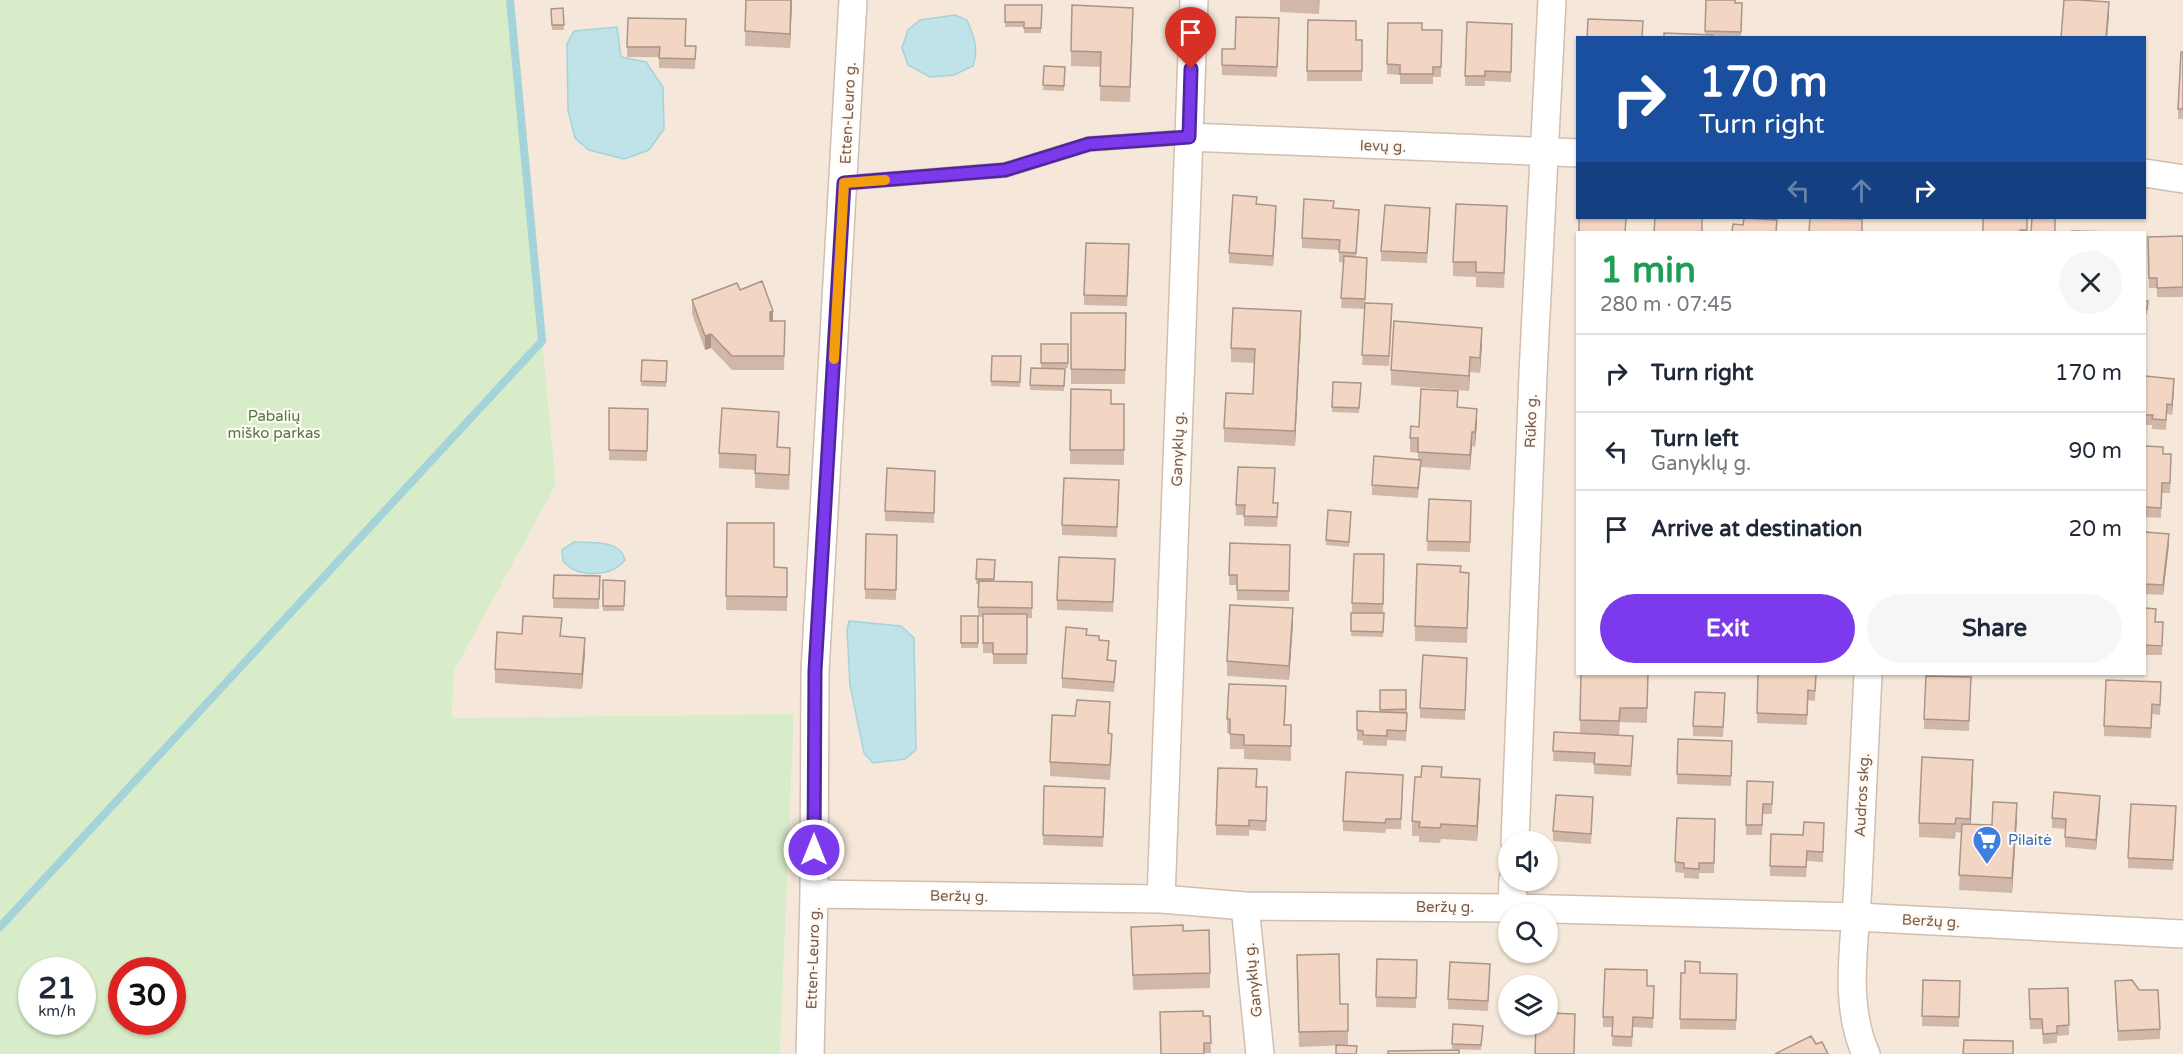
<!DOCTYPE html>
<meta charset="utf-8">
<style>
body{margin:0;font-family:"Varela Round",sans-serif;background:#f6f6f7;color:#1f2937;height:100vh;display:flex;flex-direction:column;font-size:22px;white-space:nowrap}
*{box-sizing:border-box;margin:0}
p{font-size:20px;color:#747a83}
.icon{flex:none;width:33px;height:33px;fill:none;stroke:currentColor;stroke-width:2;stroke-linecap:round;stroke-linejoin:round}
.map{position:relative;flex:1;overflow:hidden}
.details{position:absolute;left:1576px;top:231px;width:570px;height:444px;display:flex;flex-direction:column;background:#fff;border-radius:0px;box-shadow:0 2px 4px #0004}
.details>*{flex:none}
.hud{position:absolute;left:1576px;top:36px;width:570px;height:183px;border-radius:0px;box-shadow:0 2px 4px #0004;background:#1a4fa0;color:#fff;overflow:hidden}
.tools{position:absolute;left:1498px;top:831px;display:grid;gap:12px}
.tools a{display:grid;place-items:center;width:60px;height:60px;border-radius:50%;background:#fff;box-shadow:0 2px 4px #0004;font-size:30px}
.speed{position:absolute;left:18px;top:957px;display:flex;gap:12px;font-size:30px;font-weight:700;text-align:center}
.speed>*{display:grid;place-content:center;width:78px;height:78px;border-radius:50%;background:#fff;box-shadow:0 2px 4px #0004;line-height:1}
.speed small{font-size:15px;font-weight:400}
.speed .limit{border:9px solid #d22;background:#fff;color:#111}
.pin{position:absolute;display:grid;place-items:center;width:51px;height:51px;color:#fff;margin:-62px -26px;border-radius:50% 50% 50% 0;rotate:-45deg;box-shadow:0 0 6px #0007}
.pin .icon{rotate:45deg}
.me{position:absolute;width:66px;margin:-33px;rotate:0deg;stroke-linejoin:round;filter:drop-shadow(0 0 4px #0008)}
.turn{display:flex;align-items:center;gap:21px;height:126px;padding:0 24px;font-size:27px}
.turn .icon{width:78px;height:78px;stroke-width:2.5}
.turn b{display:block;font-size:42px;line-height:51px}
.lanes{display:flex;align-items:center;height:57px;padding:0 24px;background:#0003;justify-content:center;gap:30px;direction:ltr}
.lanes .off{opacity:.35}
.round{display:grid;place-items:center;flex:none;width:63px;height:63px;border-radius:32px;background:#f6f6f7}
.overview{display:flex;align-items:center;justify-content:space-between;height:102px;padding:0 24px}
h1{font-size:36px;font-weight:700;line-height:45px;color:#1e9e55}
.primary-button{display:flex;gap:12px;margin-top:auto;padding:12px 24px}
.primary-button a{flex:1;height:69px;border-radius:36px;background:#7c3aed;color:#fff;font-size:24px;font-weight:700;line-height:69px;text-align:center}
.primary-button a+a{background:#f6f6f7;color:#1f2937}
ul{padding:0;list-style:none}
li{display:flex;align-items:center;gap:18px;height:78px;padding:0 24px;border-top:2px solid #e0e1e3}
li div{flex:1}
li b{display:block;font-size:22px}
li em{font-style:normal}
.map>svg:first-child{display:block}
.residential{fill:#f5e8da;fill-rule:evenodd}
.green{fill:#d8ecc9;fill-rule:evenodd}
.water{fill:#bfe3e8;stroke:#a5d3da;stroke-width:1.5}
.lines{fill:none;stroke-linecap:round;stroke-linejoin:round}
.stream{stroke:#a5d3da;stroke-width:8}
.service-casing{stroke:#d1beb0;stroke-width:16}
.minor-casing{stroke:#d1beb0;stroke-width:30}
.service{stroke:#fff;stroke-width:14}
.minor{stroke:#fff;stroke-width:27}
.wall{fill:#d1b7a8}
.shaded-wall{fill:#aa9588}
.building{fill:#f3d5c3;stroke:#aa9588;stroke-width:1.5}
.route-casing{stroke:#51269a;stroke-width:15}
.route{stroke:#7c3aed;stroke-width:10}
.slow{stroke:#f59e0b;stroke-width:10}
.labels{text-anchor:middle;stroke-width:4.5;stroke-linejoin:round;paint-order:stroke}
.street-label{font-size:15px;fill:#7a5c4d;stroke:#fffaf3}
.park-label{font-size:15px;fill:#537a41;stroke:#fffaf3}
.shop-label{font-size:15px;fill:#366cbe;stroke:#fffaf3;text-anchor:start}
</style>
<div class="map">
<svg width="2183" height="1054" viewBox="0 0 2183 1054">
<rect width="100%" height="100%" fill="#fdf6ec"/>
<path class="residential" d="M510 0H2183V1054H780L794 714 452 718 454 671 556 483ZM1578 38H2145V218H1578ZM1578 232H2145V674H1578ZM1509 842H1548V880H1509ZM1509 914H1548V952H1509ZM1509 986H1548V1024H1509Z"/>
<path class="green" d="M0 0H510L556 484 454 671 452 718 794 714 780 1054H0ZM32 970H82V1022H32ZM122 970H172V1022H122Z"/>
<path class="water" d="M955 15 967 20C974 37 979 48 973 66L954 75 930 77 908 65 902 48 908 30 920 20Z
M617 27 621 57 646 62 663 87 664 129 649 150 624 159 589 150 575 138 568 110 567 44 574 31Z
M574 542C591 543 621 539 625 560 614 574 592 577 575 570 571 569 566 564 563 561L562 550Z
M849 621 901 626 914 638 916 750 905 759 873 763 864 753 850 685 847 630Z"/>
<g class="lines">
<path class="stream" d="M0 927 542 341 510 0"/>
<g class="service-casing">
<path id="service" d="M844 183 1005 170 1089 144 1189 137"/>
</g>
<g class="minor-casing">
<path id="minor" d="M1189 137 1578 153
M2145 173 2183 179
M1515 842 1533 374 1552 0
M814 894 1161 899 1245 906 1512 908 1857 917 2183 934
M1161 899 1194 0
M1245 906 1260 1054
M1512 908 1513 880
M810 1054 814 894 815 671 853 0
M1866 1054C1842 1001 1856 939 1858 883 1861 813 1865 743 1868 674"/>
</g>
<use href="#service" class="service"/>
<use href="#minor" class="minor"/>
</g>
<path class="wall" d="M746 0H792L790 48 745 46Z
M1280 0H1320L1319 14 1280 12Z
M1706 0 1742 3 1741 38H1664L1705 35Z
M1005 5H1042L1041 33H1024V27H1005Z
M563 8 564 30H552L551 9Z
M628 18 686 46H696L695 69 659 68V57H627Z
M1308 20 1356 40H1362V81H1307Z
M1133 22 1130 102 1100 101 1101 67 1071 66V51Z
M1388 23 1422 30H1442L1441 77H1433V84H1400V75L1387 74Z
M1279 28 1277 77 1222 75V49H1235Z
M1512 34 1511 82 1485 81V86H1465V76Z
M2183 52V119H2178V109Z
M1044 66 1065 67 1064 91 1043 90Z
M1257 204 1276 216 1273 266 1229 263V253Z
M1333 208 1359 220 1356 257 1367 268 1365 303 1392 314 1389 366 1362 365 1365 309 1341 308 1344 263 1339 262V250L1302 248V238Z
M1430 218 1427 263 1381 261V251Z
M2027 218V232H1983Z
M1507 220 1504 288 1476 287V277L1453 276V262Z
M2183 236V297H2157V288H2149L2148 237Z
M1129 244 1127 306 1084 305V295Z
M740 290 773 321H785L784 370H732L711 348 705 350 692 314V300Z
M2145 301H2148L2147 314H2145Z
M1071 313H1126L1125 384H1071Z
M1301 325 1295 446 1224 442V428L1253 394 1254 363 1231 362V348Z
M1482 343 1480 373 1470 372 1469 391 1391 385V370Z
M1041 344H1068V368H1041Z
M992 356H1021L1020 387 991 386Z
M642 360 667 361 666 387 641 386Z
M1031 368 1065 369 1064 391 1030 390Z
M2145 376 2174 389 2172 415 2167 414 2166 430 2152 429V425H2145Z
M1333 382 1361 383 1359 413 1332 412Z
M1071 389 1111 404H1124V465L1070 464Z
M1458 407 1477 423 1475 447 1472 446 1470 470 1421 467 1418 498 1372 495V485L1418 459V453L1410 452V438L1419 427Z
M609 408 648 409 647 461 609 460Z
M779 426 778 447 790 462 789 490 755 488V470L719 468V453Z
M2145 446 2163 454 2171 464 2170 493H2162L2161 518 2145 517Z
M935 471 934 523 885 521V511Z
M1119 490 1117 537 1062 535V525Z
M1429 499 1471 501 1470 552 1427 551Z
M1273 503 1278 513 1277 527 1244 526V515H1236V505Z
M1351 512 1349 547 1326 545V540Z
M727 523 774 567 787 568V611L726 610Z
M2145 532 2169 544 2163 595 2145 594Z
M866 534 897 535 896 600 865 599Z
M1230 543 1290 545 1289 601 1237 600V585H1229Z
M1354 554H1384L1383 613H1384L1383 637 1351 636Z
M977 559 995 560 994 581 1032 582V618H1027V664H993V653H983V617H978V648H961V616H978V584H976Z
M1115 569 1113 612 1057 610V600Z
M1461 573 1469 588 1467 643 1415 641V626Z
M554 575 600 576 599 609 553 608Z
M603 580 625 581 624 611H603Z
M2145 608 2156 622H2163L2162 655H2145Z
M1293 623 1289 680 1227 676V661Z
M1087 635 1099 640 1109 651 1108 660 1116 671 1114 692 1062 688V678Z
M561 637 585 653 582 689 495 683V669Z
M1467 668 1465 720 1420 718V708Z
M1581 674H1648L1647 723 1620 722 1619 735 1633 746 1631 776 1594 774V763L1553 761 1554 732 1580 733Z
M1816 674 1815 701 1808 700 1807 725 1757 723V713Z
M1971 677 1969 731 1924 729V719Z
M1380 690H1406L1407 713 1406 741 1387 740V746L1363 745V741L1357 740V711L1380 712Z
M2161 692 2160 715 2152 714 2151 738 2104 736V726Z
M1286 701 1285 725 1291 740V761L1244 759V749H1230V733H1227V719Z
M1725 703 1723 737 1693 736V726Z
M1075 716 1110 717 1109 733 1112 748 1110 780 1050 776V762Z
M1678 739 1732 741 1731 786 1677 784Z
M1973 774 1971 824 1992 825 2017 818 2012 893 1959 890 1962 833 1956 832 1955 839 1919 837V823Z
M1442 777 1480 794 1477 841 1441 839 1440 843 1419 842V836H1412V821Z
M1747 781 1773 782 1772 814H1763L1762 835H1746Z
M1403 785 1401 829H1386L1385 833 1343 831V821Z
M1044 786 1105 798 1103 847 1043 845Z
M1256 787 1267 797 1266 831 1249 830V836L1216 835V825Z
M2100 806 2096 850 2065 847V829L2052 828V818Z
M1593 807 1591 844 1553 841V831Z
M2176 816 2173 870 2128 868V858Z
M1677 818 1715 819 1714 873H1699V879L1684 878V873L1675 872Z
M1824 823 1823 862 1807 861 1806 877 1770 876 1771 834 1803 835Z
M1131 927 1183 931 1210 973V988L1133 990Z
M1297 955 1340 1004H1348V1045L1299 1047Z
M1377 959 1417 960 1416 1008 1376 1007Z
M1681 973 1737 974 1736 1030 1680 1029Z
M1490 974 1488 1011 1448 1009V999Z
M1923 980 1960 981 1959 1027 1922 1026Z
M1647 986H1654L1653 1028 1633 1027 1632 1047 1612 1046 1613 1027H1603V1017Z
M2068 988 2069 1035 2057 1036V1043L2043 1044 2042 1029H2030L2029 989Z
M2115 991 2160 1029V1039L2118 1041Z
M1203 1016H1210L1211 1053H1204Z
M1453 1024 1483 1026 1481 1050 1452 1049Z"/>
<path class="shaded-wall" d="M791 0H792L790 48V34Z
M2109 2V17L2107 38H2106Z
M1276 206V216L1273 266V256Z
M773 311V326L770 327V312Z
M1301 311V325L1295 446V431Z
M1482 328V343L1480 373V358Z
M711 334V348L705 350V336Z
M1470 357V372L1469 391V376Z
M2174 379V389L2172 415V405Z
M1477 409V423L1475 447V432Z
M1472 432V446L1470 470V455Z
M2169 534V544L2163 595V585Z
M1293 608V623L1289 680V666Z
M585 638V653L582 689V674Z
M1973 760V774L1970 833V819Z
M1480 779V794L1477 841V826Z
M2100 796V806L2096 850V840Z
M2017 803V818L2012 893V878Z"/>
<path class="building" d="M746 0H791L790 34 745 31Z
M1706 0H1735V3H1742L1741 32 1705 31Z
M2064 0H2079L2109 2 2106 38H2061Z
M1005 5H1042L1041 28H1024V22H1005Z
M1072 5 1133 8 1130 87 1100 86 1101 52 1071 51Z
M563 8 564 25H552L551 9Z
M1236 17 1279 18 1277 67 1222 65V49H1235Z
M628 18 686 19 685 46H696L695 59 659 58 660 47H627Z
M1588 19 1643 21 1642 38H1587Z
M1308 20 1356 21V40H1362V71H1307Z
M1467 22 1512 24 1511 72 1485 71V76H1465Z
M1388 23H1422V30H1442L1441 67H1433V74H1400V65L1387 64Z
M1664 33 1713 35 1712 38H1664Z
M2181 52H2183V109H2178Z
M1044 66 1065 67 1064 86 1043 85Z
M1233 195 1257 197 1256 204 1276 206 1273 256 1229 253Z
M1304 199 1334 201 1333 208 1359 210 1356 253 1339 252 1340 240 1302 238Z
M1456 204 1507 206 1504 273 1476 272V262H1453Z
M1385 205 1430 208 1427 253 1381 251Z
M1579 218H1626L1625 232H1579Z
M1655 218H1702V232H1654Z
M1744 218 1777 220 1776 232H1732L1733 224 1743 225Z
M1810 218 1862 219V232H1809Z
M1983 218H2027V230H2020V232H1983Z
M2032 218H2055V232H2031Z
M2072 231 2114 232H2072Z
M2183 236V287L2157 288V278H2149L2148 237Z
M1086 243 1129 244 1127 296 1084 295Z
M1344 256 1367 258 1365 299 1341 298Z
M762 281 773 311 770 312V321H785L784 356H732L711 334 705 336 692 300 737 283 740 290Z
M2145 301H2148L2147 309H2145Z
M1365 303 1392 304 1389 356 1362 355Z
M1233 308 1301 311 1295 431 1224 428 1226 393 1253 394 1255 349 1231 348Z
M1071 313H1126L1125 370 1071 369Z
M1394 321 1482 328 1480 358 1470 357 1469 376 1391 370Z
M1041 344H1068V363H1041Z
M992 356H1021L1020 382 991 381Z
M642 360 667 361 666 382 641 381Z
M1031 368 1065 369 1064 386 1030 385Z
M2145 376 2174 379 2172 405 2167 404 2166 420 2152 419 2153 415H2145Z
M1333 382 1361 383 1359 408 1332 407Z
M1071 389 1111 390V404H1124V450H1070Z
M1421 389 1458 391 1457 407 1477 409 1475 432H1472L1470 455 1418 452V438H1410L1411 426 1419 427Z
M609 408 648 409 647 451 609 450Z
M722 408 779 412 777 447 790 448 789 475 755 473 756 455 719 453Z
M2145 446 2163 447V454H2171L2170 483H2162L2161 508 2145 507Z
M1374 456 1421 460 1418 488 1372 485Z
M1238 467 1275 468 1273 503H1278L1277 517 1244 516 1245 505H1236Z
M887 468 935 471 934 513 885 511Z
M1064 478 1119 480 1117 527 1062 525Z
M1429 499 1471 501 1470 542 1427 541Z
M1328 510 1351 512 1349 542 1326 540Z
M727 523H774V567L787 568V597L726 596Z
M2145 532 2169 534 2163 585 2145 584Z
M866 534 897 535 896 590 865 589Z
M1230 543 1290 545 1289 591 1237 590V575H1229Z
M1354 554H1384L1383 604 1352 603Z
M1059 557 1115 559 1113 602 1057 600Z
M977 559 995 560 994 579H976Z
M1417 564 1461 566 1460 572 1469 573 1467 628 1415 626Z
M554 575 600 576 599 599 553 598Z
M603 580 625 581 624 606H603Z
M979 581 1032 582V608L978 607Z
M1230 605 1293 608 1289 666 1227 661Z
M2145 608 2156 609 2155 622H2163L2162 646 2145 645Z
M1351 613H1384L1383 632 1351 631Z
M983 614H1027V654H993V643H983Z
M523 616 562 618 560 636 585 638 582 674 495 669 497 632 522 634Z
M961 616H978V643H961Z
M1066 627 1087 629 1086 635 1099 636V640L1109 641 1107 660 1116 661 1114 682 1062 678Z
M1423 655 1467 658 1465 710 1420 708Z
M1581 674H1648L1647 708H1620L1619 721 1580 720Z
M1758 674H1816L1815 691 1808 690 1807 715 1757 713Z
M1926 676 1971 677 1969 721 1924 719Z
M2106 680 2161 682 2160 705 2152 704 2151 728 2104 726Z
M1229 684 1286 686 1284 725H1291V746L1244 745V735L1230 734V719H1227Z
M1380 690H1406V709L1380 710Z
M1695 692 1725 693 1723 727 1693 726Z
M1077 700 1110 702 1108 733 1112 734 1110 765 1050 762 1052 715 1075 716Z
M1357 711 1407 713 1406 731 1387 730V736L1363 735V731L1357 730Z
M1554 732 1633 736 1631 766 1594 764 1595 753 1553 751Z
M1678 739 1732 741 1731 776 1677 774Z
M1922 757 1973 760 1970 819 1956 818 1955 824 1919 823Z
M1422 766 1442 767 1441 777 1480 779 1477 826 1441 824 1440 828 1419 827 1420 822 1412 821 1415 777H1421Z
M1218 768 1257 769 1256 787H1267L1266 821 1249 820V826L1216 825Z
M1346 772 1403 775 1401 819H1386L1385 823 1343 821Z
M1747 781 1773 782 1772 804H1763L1762 825H1746Z
M1044 786 1105 788 1103 837 1043 835Z
M2054 792 2100 796 2096 840 2065 837 2066 819 2052 818Z
M1556 795 1593 797 1591 834 1553 831Z
M1993 802 2017 803 2012 878 1959 875 1962 824 1992 825Z
M2131 804 2176 806 2173 860 2128 858Z
M1677 818 1715 819 1714 863H1699V869L1684 868V863L1675 862Z
M1804 822 1824 823 1823 852 1807 851 1806 867 1770 866 1771 834 1803 835Z
M1183 925V931L1209 930 1210 973 1133 975 1131 927Z
M1339 954 1340 1004H1348V1031L1299 1032 1297 955Z
M1377 959 1417 960 1416 998 1376 997Z
M1685 961 1700 962V973L1737 974 1736 1020 1680 1019 1681 973H1685Z
M1450 962 1490 964 1488 1001 1448 999Z
M1605 969 1647 970V986H1654L1653 1018 1633 1017 1632 1037 1612 1036 1613 1017H1603Z
M1923 980 1960 981 1959 1017 1922 1016Z
M2132 980 2139 990H2158L2160 1029 2118 1031 2115 981Z
M2068 988 2069 1025 2057 1026V1033L2043 1034 2042 1019H2030L2029 989Z
M1203 1011V1016H1210L1211 1043H1204V1054H1161L1160 1012Z
M1548 1013 1575 1014 1574 1054H1535L1536 1024H1548Z
M1453 1024 1483 1026 1481 1045 1452 1044Z
M1811 1036 1816 1044 1822 1042 1828 1054H1775Z
M1964 1040 2013 1041V1054H1963Z
M1336 1045 1357 1046 1356 1054H1336Z
M1459 1050V1054H1388V1051Z"/>
<g class="lines">
<g class="route-casing">
<path id="route" d="M814 850 815 671 844 183 1005 170 1089 144 1189 137 1191 69"/>
</g>
<use href="#route" class="route"/>
<path class="slow" d="M834 359 844 183 885 180"/>
</g>
<defs>
<g id="supermarket-pin" transform="scale(1.5)"><path d="M0 17L-7.5 6A9.5 9.5 0 1 1 7.5 6Z" fill="#3f7fe0" stroke="#fffaf3"/><path d="M-6-5.5h2.5l.6 2H6L4.5 2H-2.5L-4.4-4H-6ZM-1.5 3.2a1.3 1.3 0 1 0 .1 0ZM3 3.2a1.3 1.3 0 1 0 .1 0Z" fill="#fff"/></g>
</defs>
<g fill-rule="evenodd">
<use href="#supermarket-pin" x="1987" y="840"/>
</g>
<g class="labels">
<g class="street-label">
<text transform="translate(848 113) rotate(-87)" y="5">Etten-Leuro g.</text>
<text transform="translate(1383 146) rotate(2)" y="5">Ievų g.</text>
<text transform="translate(1531 421) rotate(-88)" y="5">Rūko g.</text>
<text transform="translate(1178 449) rotate(-88)" y="5">Ganyklų g.</text>
<text transform="translate(1862 795) rotate(-87)" y="5">Audros skg.</text>
<text transform="translate(959 896) rotate(1)" y="5">Beržų g.</text>
<text x="1445" y="912">Beržų g.</text>
<text transform="translate(1931 921) rotate(3)" y="5">Beržų g.</text>
<text transform="translate(813 958) rotate(-88)" y="5">Etten-Leuro g.</text>
<text transform="translate(1253 980) rotate(-96)" y="5">Ganyklų g.</text>
</g>
<g class="park-label">
<text x="274" y="421">Pabalių<tspan x="274" dy="17">miško parkas</tspan></text>
</g>
<g class="shop-label">
<text x="2008" y="845">Pilaitė</text>
</g>
</g>
</svg>
<div class="tools">
<a><svg class="icon" aria-label="sound" viewBox="0 0 24 24"><path d="M4 9h4l5-4v14l-5-4H4zM17 9q2 3 0 6"/></svg></a>
<a><svg class="icon" aria-label="search" viewBox="0 0 24 24"><circle cx="10" cy="10" r="6"/><path d="M15 15l6 6"/></svg></a>
<a><svg class="icon" aria-label="layers" viewBox="0 0 24 24"><path d="M12 4l9 5-9 5-9-5zM3 14l9 5 9-5"/></svg></a>
</div>
<div class="speed"><div>21<small>km/h</small></div><div class="limit">30</div></div>
<div class="pin" style="left:1191px;top:69px;background:#d93025"><svg class="icon" aria-label="arrive" viewBox="0 0 24 24"><path d="M6 21V4h12l-3 4 3 4H6"/></svg></div>
<svg class="me" style="left:814px;top:850px" viewBox="-20 -20 40 40"><circle r="17" fill="#7c3aed" stroke="#fff" stroke-width="3"/><path d="M0-11L8 9 0 5-8 9z" fill="#fff"/></svg>
<div class="hud">
<div class="turn"><svg class="icon" aria-label="right" viewBox="0 0 24 24"><path d="M7 20v-9h11M14 6l5 5-5 5"/></svg><div><b>170 m</b>Turn right</div></div>
<div class="lanes"><svg class="icon off" aria-label="left" viewBox="0 0 24 24"><path d="M17 20v-9H6M10 6l-5 5 5 5"/></svg><svg class="icon off" aria-label="ahead" viewBox="0 0 24 24"><path d="M12 20V5M6 11l6-6 6 6"/></svg><svg class="icon" aria-label="right" viewBox="0 0 24 24"><path d="M7 20v-9h11M14 6l5 5-5 5"/></svg></div>
</div>
<section class="details">
<div class="overview"><div><h1>1 min</h1><p>280 m · 07:45</p></div><a class="round"><svg class="icon" aria-label="close" viewBox="0 0 24 24"><path d="M6 6l12 12M18 6L6 18"/></svg></a></div>
<ul>
<li><svg class="icon" aria-label="right" viewBox="0 0 24 24"><path d="M7 20v-9h11M14 6l5 5-5 5"/></svg><div><b>Turn right</b></div><em>170 m</em></li>
<li><svg class="icon" aria-label="left" viewBox="0 0 24 24"><path d="M17 20v-9H6M10 6l-5 5 5 5"/></svg><div><b>Turn left</b><p>Ganyklų g.</p></div><em>90 m</em></li>
<li><svg class="icon" aria-label="arrive" viewBox="0 0 24 24"><path d="M6 21V4h12l-3 4 3 4H6"/></svg><div><b>Arrive at destination</b></div><em>20 m</em></li>
</ul>
<div class="primary-button"><a>Exit</a><a>Share</a></div>
</section>
</div>
